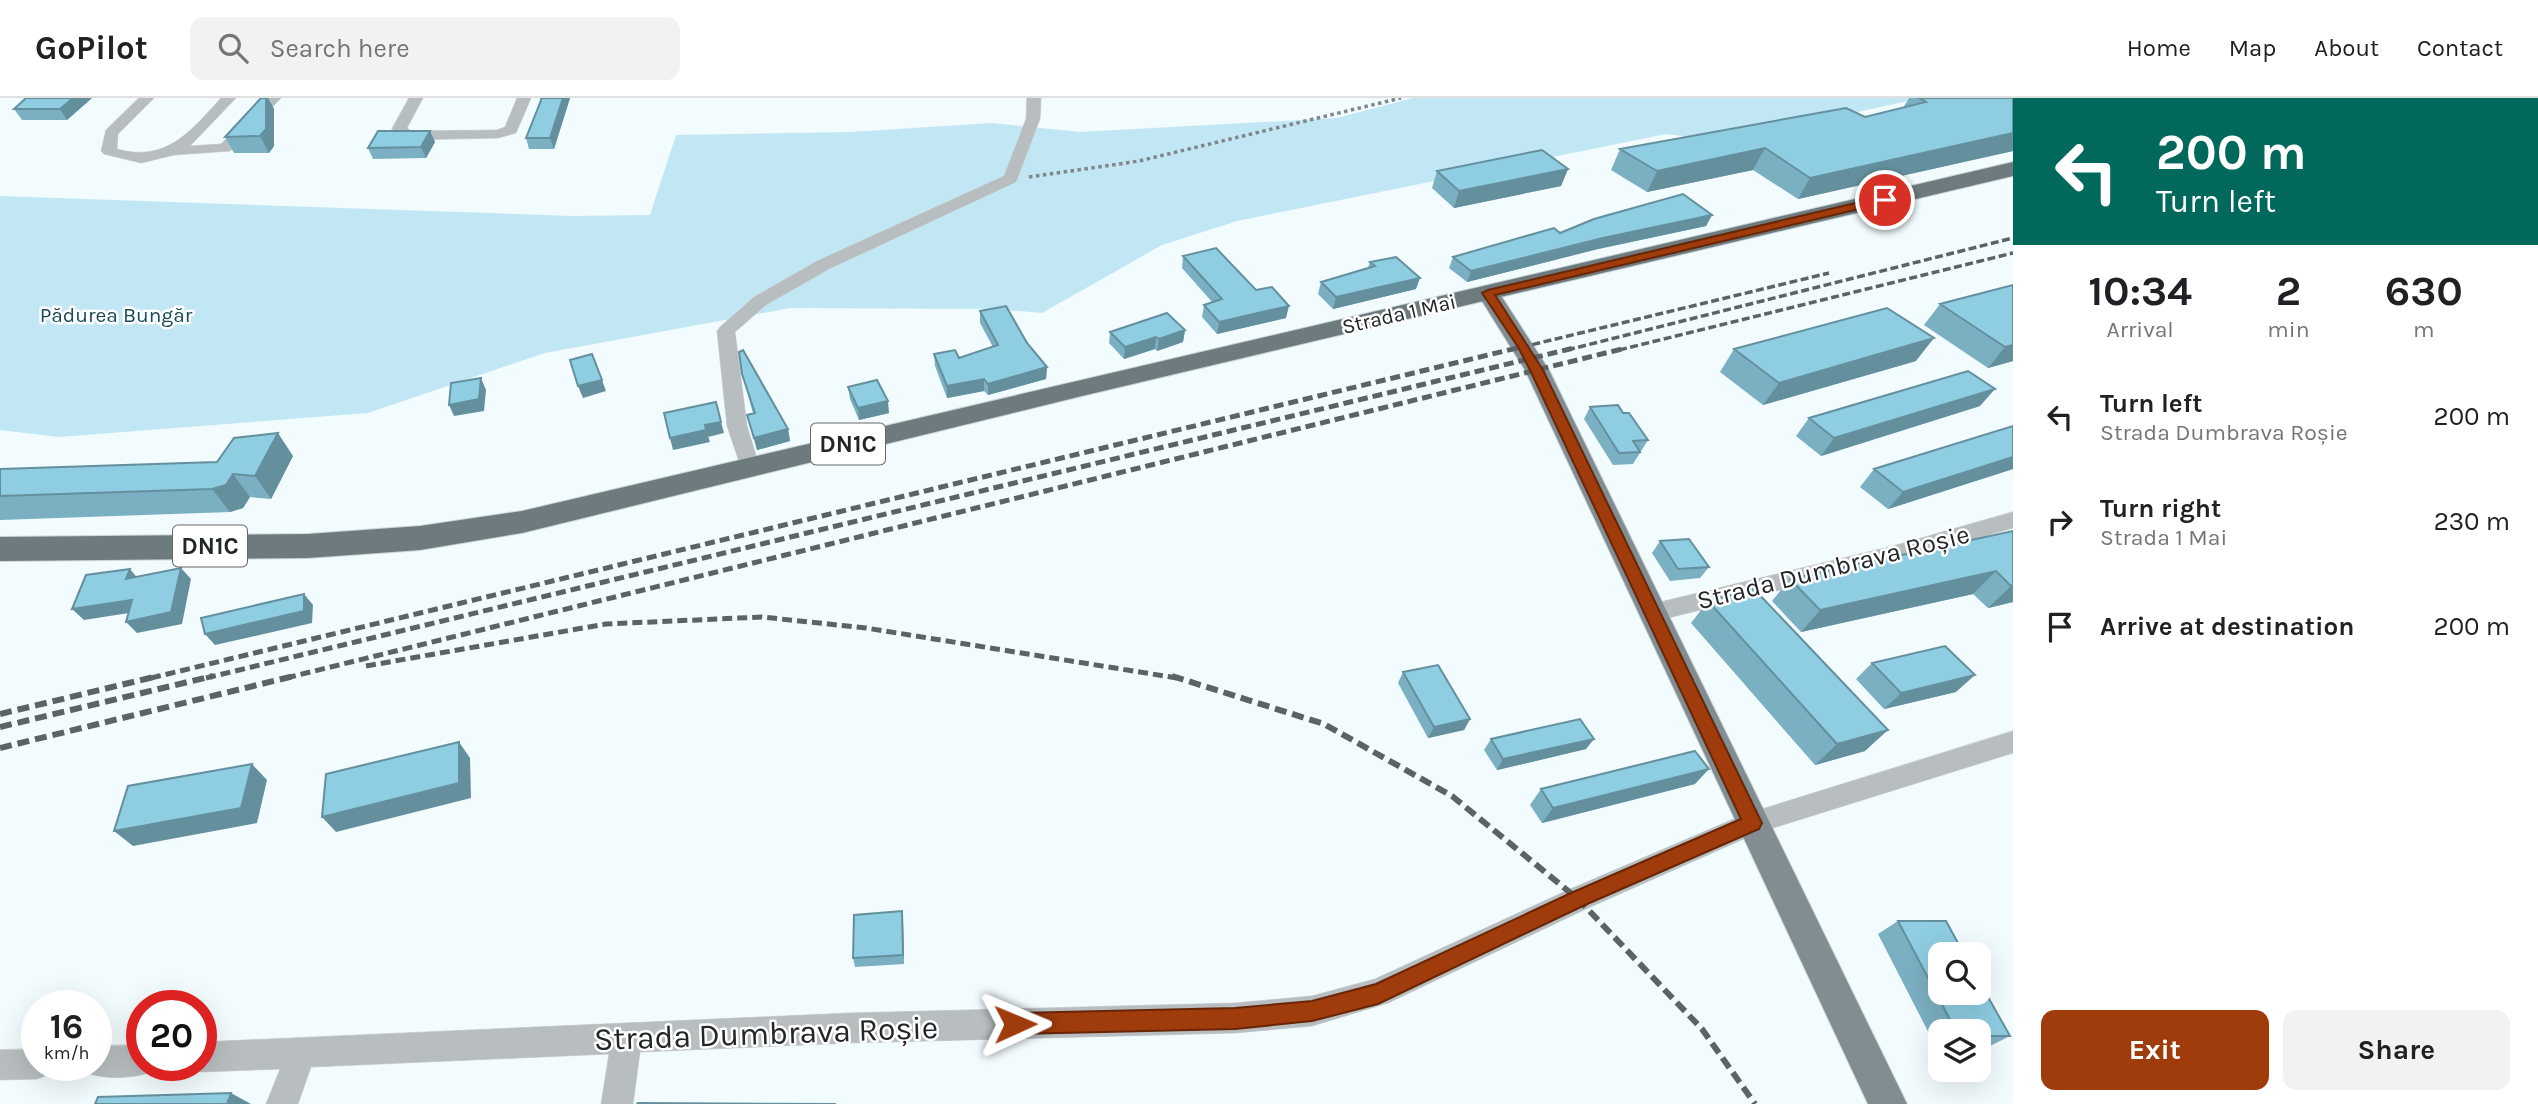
<!DOCTYPE html>
<meta charset="utf-8">
<style>
body{margin:0;font-family:Karla,sans-serif;background:#f2f2f2;color:#202124;height:100vh;display:flex;flex-direction:column;font-size:26px;white-space:nowrap}
*{box-sizing:border-box;margin:0}
p{font-size:23px;color:#757577}
.icon{flex:none;width:38px;height:38px;fill:none;stroke:currentColor;stroke-width:2;stroke-linecap:round;stroke-linejoin:round}
.map{position:relative;flex:1;overflow:hidden}
.drawer{display:flex;flex-direction:column;background:#fff;width:525px}
.drawer>*{flex:none}
.guide{background:#00695c;color:#fff;overflow:hidden}
.buttons{position:absolute;left:1928px;top:844px;display:grid;gap:14px}
.buttons a{display:grid;place-items:center;width:63px;height:63px;border-radius:14px;background:#fff;box-shadow:0 7px 28px #0002;font-size:35px}
.speed{position:absolute;left:21px;top:892px;display:flex;gap:14px;font-size:35px;font-weight:700;text-align:center}
.speed>*{display:grid;place-content:center;width:91px;height:91px;border-radius:50%;background:#fff;box-shadow:0 7px 28px #0002;line-height:1}
.speed small{font-size:18px;font-weight:400}
.speed .limit{border:10px solid #d22;background:#fff;color:#111}
.pin{position:absolute;display:grid;place-items:center;width:60px;height:60px;color:#fff;margin:-30px;border:4px solid #fff;border-radius:50%;box-shadow:0 2px 7px #0007}
.me{position:absolute;width:77px;margin:-38px;rotate:89deg;stroke-linejoin:round;filter:drop-shadow(0 0 5px #0008)}
.turn{display:flex;align-items:center;gap:24px;height:147px;padding:0 28px;font-size:32px}
.turn .icon{width:91px;height:91px;stroke-width:2.5}
.turn b{display:block;font-size:49px;line-height:60px}
.eta{display:flex;justify-content:space-evenly;align-items:center;height:119px;text-align:center}
.eta b{font-size:42px;font-weight:700;line-height:49px}
.button{display:flex;gap:14px;margin-top:auto;padding:14px 28px}
.button a{flex:1;height:80px;border-radius:14px;background:#a03b0b;color:#fff;font-size:28px;font-weight:700;line-height:80px;text-align:center}
.button a+a{background:#f2f2f2;color:#202124}
ul{padding:0;list-style:none}
li{display:flex;align-items:center;gap:21px;height:105px;padding:0 28px}
li div{flex:1}
li b{display:block;font-size:26px}
li em{font-style:normal}
header{display:flex;align-items:center;gap:42px;box-sizing:border-box;height:98px;padding:0 35px;background:#fff;border-bottom:2px solid #e0e0e0}
header strong{font-size:33px}
nav{display:flex;gap:38px;margin-inline-start:auto;font-size:24px}
.search{width:490px;height:63px;background:#f2f2f2;display:flex;align-items:center;gap:18px;box-sizing:border-box;padding:0 24px;border-radius:14px;color:#757577;font-size:26px}
main{display:flex;flex:1;min-height:0}
.map>svg:first-child{display:block}
.green{fill:#c1e7f4}
.lines{fill:none;stroke-linecap:round;stroke-linejoin:round}
.minor-casing{stroke:#ccd5d7;stroke-width:1}
.major-casing{stroke:#ccd5d7;stroke-width:2}
.highway-casing{stroke:#ccd5d7;stroke-width:2}
.path{stroke:#808689;stroke-width:3.5;stroke-dasharray:3.5 3.5;stroke-linecap:butt}
.minor{fill:#b8bec0;fill-rule:evenodd}
.major{fill:#818d91;fill-rule:evenodd}
.highway{fill:#6d7b7f;fill-rule:evenodd}
.rail-far2{stroke:#5c6265;stroke-width:3.5;stroke-dasharray:8 3.5;stroke-linecap:butt}
.rail-far1{stroke:#5c6265;stroke-width:5;stroke-dasharray:10 5;stroke-linecap:butt}
.rail{stroke:#5c6265;stroke-width:6;stroke-dasharray:12 6;stroke-linecap:butt}
.wall{fill:#7bb0c2}
.shaded-wall{fill:#64909e}
.building{fill:#8fcde2;stroke:#64909e;stroke-width:2}
.route{fill:#a03b0b;stroke:#682607;stroke-width:2}
.labels{text-anchor:middle;stroke-width:5;stroke-linejoin:round;paint-order:stroke}
.far-street-label{font-size:21px;fill:#212628;stroke:#fff}
.far-park-label{font-size:21px;fill:#174b5a;stroke:#fff}
.shield{fill:#fff;stroke:#646768;stroke-width:2}
.shield-label{font-size:24px;font-weight:bold;fill:#212628}
.street-label{font-size:26px;fill:#212628;stroke:#fff}
.near-street-label{font-size:32px;fill:#212628;stroke:#fff}
</style>
<header>
<strong>GoPilot</strong>
<div class="search"><svg class="icon" aria-label="search" viewBox="0 0 24 24"><circle cx="10" cy="10" r="6"/><path d="M15 15l6 6"/></svg>Search here</div>
<nav><a>Home</a><a>Map</a><a>About</a><a>Contact</a></nav>
</header>
<main>
<div class="map">
<svg width="2013" height="1006" viewBox="0 0 2013 1006">
<rect width="100%" height="100%" fill="#f2fbfe"/>
<path class="green" d="M1413 0H1923L1721 43 1666 36 1237 123 1162 147 1042 215 994 211 790 210 545 255 368 315 59 339 0 332V98L572 118 650 117 676 37 850 34 992 25 1080 34 1337 20Z"/>
<g class="lines">
<g class="minor-casing">
<path id="minor" d="M139 0H154L118 36 117 51C166 65 191 33 221 0H236L190 48 221 46 266 0H281L230 53 174 57 141 65 104 56 101 53 106 32Z
M409 0H423L407 30 411 33 497 32 505 29 517 0H531L516 35 498 40 407 42 392 31Z
M1027 0H1041L1040 21 1016 84 829 171 766 207 735 234 747 328 760 370 757 375H743L727 328 717 233 720 229 754 199 817 163 1004 78 1026 21Z
M2013 414V430L1893 464 1652 524 1644 521 1641 515 1644 509 1652 506 1893 448Z
M2013 633V655L1757 735 1588 810 1388 905 1312 928 1235 935 850 945 640 954 633 1006H601L609 956 311 969 298 1006H266L280 971 201 974 189 968H201V944L850 915 1235 905 1312 898 1375 881 1568 792 1743 717Z
M142 947V968H155L153 973C134 981 104 982 85 974L83 968H96V948Z
M37 951V968H52L48 977 37 981 0 982V952Z"/>
</g>
<g class="major-casing">
<path id="major" d="M1488 189 1496 190 1549 272 1907 1006H1868L1525 272 1477 195 1480 190Z"/>
</g>
<g class="highway-casing">
<path id="highway" d="M2013 64V78L1082 298 522 435 420 452 308 460 0 463V439L308 436 420 428 522 413Z"/>
</g>
<path class="path" d="M1029 79 1139 63 1401 0"/>
<use href="#minor" class="minor"/>
<use href="#major" class="major"/>
<use href="#highway" class="highway"/>
<path class="rail-far2" d="M1510 252 1829 175
M1567 252 2013 140
M1619 252 2013 155"/>
<path class="rail-far1" d="M366 568 606 526 762 519 866 530 1177 580
M151 580 1517 250
M206 580 1574 250
M286 580 1626 250"/>
<path class="rail" d="M1172 578 1324 626 1452 698 1578 801 1702 931 1755 1006
M0 616 158 578
M0 629 213 578
M0 650 294 578"/>
</g>
<path class="wall" d="M92 0 67 22H22L14 11Z
M261 0H268L274 11V48L269 55H234L225 39Z
M540 0H570L554 51H529L526 40 540 3Z
M1909 0H2013V53L1798 101 1753 72 1647 94 1611 72 1620 51 1865 19 1903 10Z
M435 44 426 60 373 61 368 50Z
M1568 71 1561 88 1454 110 1432 90 1437 73Z
M1712 117 1706 128 1598 151 1467 184 1449 170 1453 159 1560 135Z
M1183 158 1256 192 1286 220 1217 236 1202 219 1204 207 1213 205 1182 170Z
M1370 164 1416 191 1333 211 1318 196 1321 184 1368 170Z
M2013 187V263L1988 270 1924 227 1940 206Z
M980 213 1027 245 1047 269 1046 281 988 297 984 293 947 300 935 268 934 256 959 260 993 249 980 225Z
M1185 232 1183 244 1157 253 1155 251 1124 261 1109 245 1110 234Z
M1734 251 1916 263 1763 307 1720 274Z
M742 276 788 331 790 343 757 352 747 317 753 315Z
M848 289 889 315 859 322 850 301Z
M1980 308 1821 358 1796 338 1809 320Z
M1590 309 1623 315 1648 342 1633 366 1613 367 1584 321Z
M2013 328V371L1888 411 1860 389 1874 371Z
M293 358 271 401 250 399 243 410 230 414 0 422V371L217 364Z
M2013 433V504L1988 510 1973 496 1801 534 1772 503 1790 481Z
M1660 443 1709 469 1700 480 1670 483 1652 455Z
M1708 503 1865 653 1815 667 1691 525Z
M1872 565 1956 594 1884 611 1856 581Z
M1403 574 1470 621 1464 632 1428 640 1398 585Z
M1491 641 1586 651 1497 672 1484 652Z
M1695 686 1542 725 1530 707 1541 691Z
M902 813 903 823 904 866 855 869 853 860Z
M1898 823 2010 938 1986 950H1979V933H1941V949H1936L1878 836Z"/>
<path class="shaded-wall" d="M73 0H92L67 22 60 11Z
M266 0H268L274 11V48L269 55 260 38Z
M563 0H570L554 51 550 40Z
M430 33 435 44 426 60 421 49Z
M2013 35V53L1798 101 1810 80Z
M1765 50 1753 72 1647 94 1657 73Z
M1568 71 1561 88 1454 110 1459 93Z
M1712 117 1706 128 1598 151 1467 184 1471 173 1603 140Z
M1420 180 1416 191 1333 211 1336 199Z
M1289 208 1286 220 1217 236 1219 224Z
M1185 232 1183 244 1157 253 1159 241Z
M1156 239 1155 251 1124 261 1125 249Z
M1934 240 1916 263 1763 307 1779 285Z
M2013 247V263L1988 270 2005 249Z
M1047 269 1046 281 988 297V286Z
M481 280 486 292 484 313 454 318 449 307Z
M984 281V293L947 300V288Z
M602 282 606 293 583 300 578 288Z
M1995 291 1980 308 1821 358 1834 340Z
M888 303 889 315 859 322 858 310Z
M721 324 724 335 708 339 705 327Z
M788 331 790 343 757 352 754 340Z
M706 332 710 344 673 352 670 340Z
M278 335 293 358 271 401 255 378Z
M2013 359V371L1888 411 1903 394Z
M233 376 250 399 243 410 230 414 212 391Z
M181 470 191 481 182 526 137 535 126 524Z
M130 471 140 483 126 481Z
M1996 473 1973 496 1801 534 1820 512Z
M2013 487V504L1988 510 2011 488Z
M304 496 313 507 312 525 215 547 205 536Z
M132 502 142 513 84 522 72 511Z
M1975 577 1956 594 1884 611 1901 595Z
M1470 621 1464 632 1428 640 1434 629Z
M1888 632 1865 653 1815 667 1837 646Z
M1594 641 1586 651 1497 672 1503 661Z
M459 644 470 660 471 700 336 734 322 719Z
M252 666 267 682 257 725 133 748 114 733Z
M1709 671 1695 686 1542 725 1553 710Z
M902 813 903 823 904 866 903 857Z
M231 995 251 1006H227Z"/>
<path class="building" d="M26 0H73L60 11H14Z
M261 0H266V31L260 38 225 39Z
M542 0H563L550 40H526Z
M1919 0H2013V35L1810 80 1765 50 1657 73 1620 51 1846 10 1865 19 1926 4Z
M378 33H430L421 49 368 50Z
M1542 52 1568 71 1459 93 1437 73Z
M1683 96 1712 117 1603 140 1471 173 1453 159 1554 130 1560 135 1594 121Z
M1216 150 1256 192 1272 189 1289 208 1219 224 1204 207 1222 201 1183 158Z
M1396 159 1420 180 1336 199 1321 184 1375 168 1370 164Z
M2013 187V247L2005 249 1940 206Z
M1006 208 1027 245 1047 269 988 286 984 281 947 288 934 256 955 252 959 260 998 247 980 213Z
M1887 210 1934 240 1779 285 1734 251Z
M1167 215 1185 232 1159 241 1156 239 1125 249 1110 234Z
M743 252 788 331 754 340 747 317 755 315 742 276 739 254Z
M592 256 602 282 578 288 570 262Z
M1968 273 1995 291 1834 340 1809 320Z
M481 280 479 301 449 307 451 285Z
M877 282 888 303 858 310 848 289Z
M716 304 721 324 705 327 706 332 670 340 664 315Z
M1618 307 1623 315H1629L1648 342 1633 343 1640 354 1619 355 1590 309Z
M2013 328V359L1903 394 1874 371Z
M278 335 255 378 233 376 226 387 212 391 0 398V371L217 364 234 340Z
M2013 433V487L2011 488 1996 473 1820 512 1790 481Z
M1689 441 1709 469 1678 471 1660 443Z
M181 470 171 514 126 524 132 502 72 511 86 477 130 471 126 481Z
M1754 491 1888 632 1837 646 1708 503Z
M304 496V513L205 536 201 520Z
M1945 548 1975 577 1901 595 1872 565Z
M1438 567 1470 621 1434 629 1403 574Z
M1580 621 1594 641 1503 661 1491 641Z
M459 644V685L322 719 326 676Z
M1695 653 1709 671 1553 710 1541 691Z
M252 666 241 710 114 733 128 688Z
M902 813 903 857 853 860 854 817Z
M1898 823H1946L1964 856H1941V894H1979V883L2010 938H1979V933H1956Z
M231 995 227 1006H95L98 999Z
M638 1005 836 1006H637Z"/>
<path class="route" d="M1885 98 1889 99V104L1495 197 1543 272 1759 719 1762 725 1759 731 1585 807 1378 906 1312 923 1235 931 1015 936 1008 933 1005 926 1008 918 1015 915 1235 910 1312 903 1376 886 1571 795 1741 721 1530 272 1518 249 1482 195 1488 192Z"/>
<g class="labels">
<g class="far-street-label">
<text transform="translate(1399 216) rotate(-13)" y="7">Strada 1 Mai</text>
</g>
<g class="far-park-label">
<text x="116" y="224">Pădurea Bungăr</text>
</g>
<g class="shield">
<rect x="811" y="325.5" width="74" height="41" rx="5"/>
<rect x="173" y="427.5" width="74" height="41" rx="5"/>
</g>
<g class="shield-label">
<text x="848" y="354">DN1C</text>
<text x="210" y="456">DN1C</text>
</g>
<g class="street-label">
<text transform="translate(1833 469) rotate(-14)" y="9">Strada Dumbrava Roșie</text>
</g>
<g class="near-street-label">
<text transform="translate(766 935) rotate(-2)" y="11">Strada Dumbrava Roșie</text>
</g>
</g>
</svg>
<div class="buttons">
<a><svg class="icon" aria-label="search" viewBox="0 0 24 24"><circle cx="10" cy="10" r="6"/><path d="M15 15l6 6"/></svg></a>
<a><svg class="icon" aria-label="layers" viewBox="0 0 24 24"><path d="M12 4l9 5-9 5-9-5zM3 14l9 5 9-5"/></svg></a>
</div>
<div class="speed"><div>16<small>km/h</small></div><div class="limit">20</div></div>
<div class="pin" style="left:1885px;top:102px;background:#d93025"><svg class="icon" aria-label="arrive" viewBox="0 0 24 24"><path d="M6 21V4h12l-3 4 3 4H6"/></svg></div>
<svg class="me" style="left:1015px;top:926px" viewBox="-20 -20 40 40"><path d="M0-17L14 15 0 8-14 15z" fill="#a03b0b" stroke="#fff" stroke-width="4"/></svg>
</div>
<section class="drawer">
<div class="guide">
<div class="turn"><svg class="icon" aria-label="left" viewBox="0 0 24 24"><path d="M17 20v-9H6M10 6l-5 5 5 5"/></svg><div><b>200 m</b>Turn left</div></div>
</div>
<div class="eta">
<div><b>10:34</b><p>Arrival</p></div>
<div><b>2</b><p>min</p></div>
<div><b>630</b><p>m</p></div>
</div>
<ul>
<li><svg class="icon" aria-label="left" viewBox="0 0 24 24"><path d="M17 20v-9H6M10 6l-5 5 5 5"/></svg><div><b>Turn left</b><p>Strada Dumbrava Roșie</p></div><em>200 m</em></li>
<li><svg class="icon" aria-label="right" viewBox="0 0 24 24"><path d="M7 20v-9h11M14 6l5 5-5 5"/></svg><div><b>Turn right</b><p>Strada 1 Mai</p></div><em>230 m</em></li>
<li><svg class="icon" aria-label="arrive" viewBox="0 0 24 24"><path d="M6 21V4h12l-3 4 3 4H6"/></svg><div><b>Arrive at destination</b></div><em>200 m</em></li>
</ul>
<div class="button"><a>Exit</a><a>Share</a></div>
</section>
</main>
